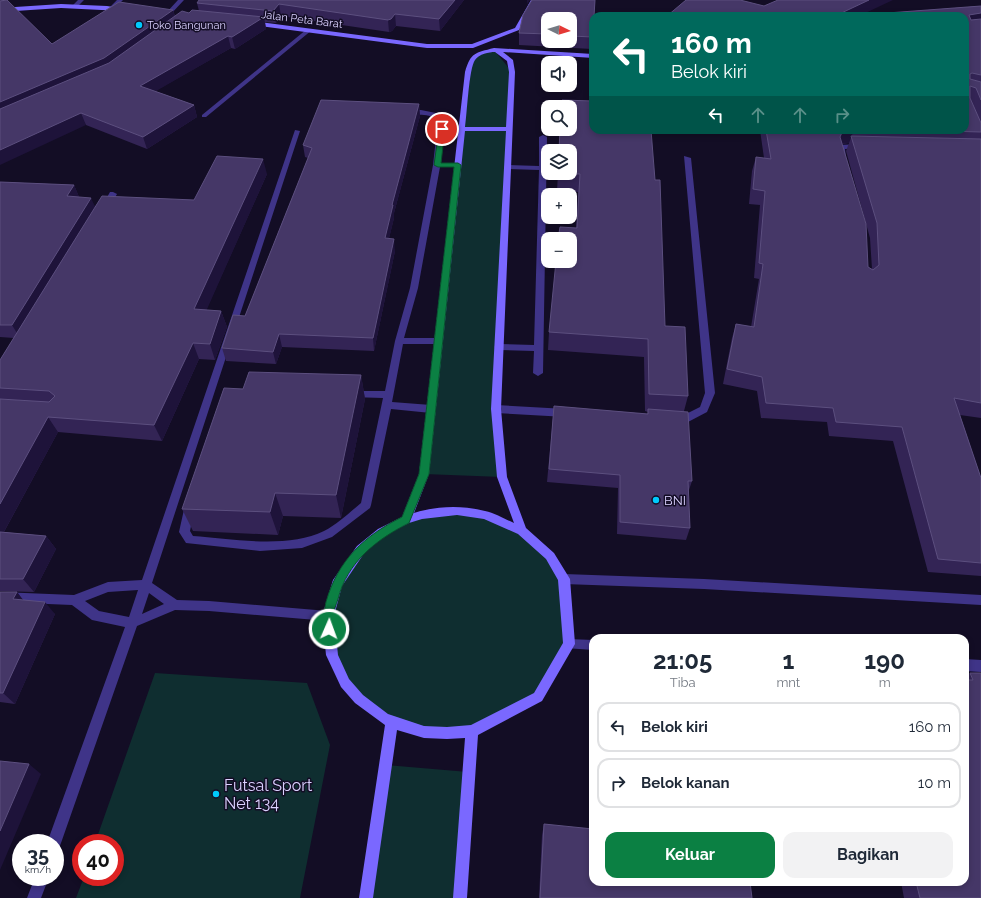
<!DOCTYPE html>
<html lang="id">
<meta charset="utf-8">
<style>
body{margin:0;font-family:Raleway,sans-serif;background:#f2f2f3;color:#1f2937;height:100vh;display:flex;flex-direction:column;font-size:15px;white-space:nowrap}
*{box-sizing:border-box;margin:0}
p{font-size:13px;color:#747a83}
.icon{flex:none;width:22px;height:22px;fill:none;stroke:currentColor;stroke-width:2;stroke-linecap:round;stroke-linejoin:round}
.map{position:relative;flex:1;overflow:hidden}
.side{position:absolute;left:589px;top:634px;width:380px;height:252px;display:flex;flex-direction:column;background:#fff;border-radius:12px;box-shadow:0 2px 6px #0003}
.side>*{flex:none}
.top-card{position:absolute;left:589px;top:12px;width:380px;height:122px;border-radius:12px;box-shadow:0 2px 6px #0003;background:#00695c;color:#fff;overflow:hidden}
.needle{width:26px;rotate:95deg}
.fabs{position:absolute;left:541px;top:12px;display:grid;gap:8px}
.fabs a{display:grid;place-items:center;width:36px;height:36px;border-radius:8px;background:#fff;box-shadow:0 2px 6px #0003;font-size:20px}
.speed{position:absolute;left:12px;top:834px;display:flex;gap:8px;font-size:20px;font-weight:700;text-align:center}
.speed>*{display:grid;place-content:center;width:52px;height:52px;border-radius:50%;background:#fff;box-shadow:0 2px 6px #0003;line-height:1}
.speed small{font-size:10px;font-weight:400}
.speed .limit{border:6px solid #d22;background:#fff;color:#111}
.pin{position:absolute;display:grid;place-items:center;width:34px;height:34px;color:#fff;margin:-17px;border:2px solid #fff;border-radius:50%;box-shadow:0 1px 4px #0007}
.me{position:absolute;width:44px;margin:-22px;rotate:2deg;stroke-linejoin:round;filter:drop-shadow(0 0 3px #0008)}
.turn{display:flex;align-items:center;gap:14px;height:84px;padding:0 16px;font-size:18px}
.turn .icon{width:52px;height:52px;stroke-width:2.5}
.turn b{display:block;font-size:28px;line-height:34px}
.lanes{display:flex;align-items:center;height:38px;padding:0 16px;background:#0003;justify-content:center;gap:20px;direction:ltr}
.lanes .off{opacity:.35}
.eta{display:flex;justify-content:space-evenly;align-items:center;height:68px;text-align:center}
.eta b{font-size:24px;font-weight:700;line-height:28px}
.button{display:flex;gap:8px;margin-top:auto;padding:8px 16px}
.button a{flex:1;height:46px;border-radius:12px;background:#0b8043;color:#fff;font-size:16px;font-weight:700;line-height:46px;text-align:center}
.button a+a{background:#f2f2f3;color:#1f2937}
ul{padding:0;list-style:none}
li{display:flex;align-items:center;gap:12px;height:50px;margin:0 8px 6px;padding:0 8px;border:2px solid #e0e1e3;border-radius:12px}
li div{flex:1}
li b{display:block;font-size:15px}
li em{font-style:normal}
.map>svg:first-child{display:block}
.green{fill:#0f2e30}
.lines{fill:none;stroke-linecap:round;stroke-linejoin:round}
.lane{fill:#3f3488;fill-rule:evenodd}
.street{fill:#3f3488;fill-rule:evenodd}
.secondary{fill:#7a68ff;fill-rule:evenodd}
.wall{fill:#332455;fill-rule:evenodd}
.shaded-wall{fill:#1e133a}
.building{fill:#453767;stroke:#5c4f7f}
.route{fill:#0b8043;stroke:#07532c}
.poi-dot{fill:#00cafc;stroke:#130d25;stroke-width:1.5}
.labels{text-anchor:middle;stroke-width:3;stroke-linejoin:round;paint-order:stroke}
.far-street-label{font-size:11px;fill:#dbd1ff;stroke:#130d25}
.far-poi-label{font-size:11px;fill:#dbd1ff;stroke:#130d25;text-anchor:start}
.poi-label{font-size:13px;fill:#dbd1ff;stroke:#130d25;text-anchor:start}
.near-poi-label{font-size:16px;fill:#dbd1ff;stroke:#130d25;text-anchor:start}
</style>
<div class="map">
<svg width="981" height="898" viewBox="0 0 981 898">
<rect width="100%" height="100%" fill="#130d25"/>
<path class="green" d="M494 50 512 72 499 347 502 477 424 474 472 59 481 53Z
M457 511 485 515 522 531 564 579 569 644 538 697 472 731 447 733 392 722 345 683 328 616 337 584 361 549 406 520Z
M155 673 307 683 330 745 300 898H76L84 877H115V843H95Z
M386 765 468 772 460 898H366Z"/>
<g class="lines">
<path class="lane" d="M78 0H84L78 6H74L73 5Z
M178 0H184L170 15H166V13Z
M421 110 436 113 444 119 441 163H458L462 165 458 167H440L418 288 404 338H439L443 341 439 344H403L392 402 431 405 436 409 431 413 391 409 371 505 370 508 332 537 302 548 260 551 186 543 179 532 185 505 186 502 190 501 194 502 195 505 190 531 193 536C232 539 288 549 324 531 338 524 350 512 361 503L383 398 350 397 345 394 350 391H385L395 341 410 288 433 165 438 120C426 111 412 118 404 112L407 110Z
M543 135 547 137 543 373 538 376 533 373 534 351 499 350 494 347 499 344 534 345 539 170 508 169 504 167 508 165 539 166V137Z"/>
<path class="street" d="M117 0H123L114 9H110V7Z
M307 29 312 30 206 117H202V115Z
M295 130 300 131 152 583 177 600 209 601 328 611 332 612 334 616 332 620 328 621 209 611 175 610 137 626 61 843 59 848 55 849V843H47L125 627 92 620 72 605 0 602V592L74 595 108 582 142 580ZM138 590 129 617 99 611 85 601 108 592ZM149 593 164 604 142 614Z
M861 144H864V148L845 149 846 159 839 161 836 151 839 145Z
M684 156 691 158 715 393 707 412 688 422 676 423 671 419 673 416 684 415 700 407 705 393Z
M110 192H113L117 194 108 210H102L101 208Z
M496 405 566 409 571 413 566 417 496 413 491 409Z
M564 574 704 579 981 595V605L704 589 564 584 560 582 558 579 560 576Z
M569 639 593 640V650L565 648 563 644 565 640Z
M965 659 981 660V672L965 671Z
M35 877H49L41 898H27Z"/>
<path class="secondary" d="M531 0H537L519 30 473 48H427L253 25 250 23 253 21 427 44H472L515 28Z
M61 4 107 6 125 9 122 11 61 8 0 12V8Z
M494 48 593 54V58L503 52 513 60 515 72 501 409 507 477 526 528 554 553 570 579 575 644 542 701 478 735 467 898H453L465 738 447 739 424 738 397 730 373 898H359L385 725 355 703 341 687 326 655 322 616 333 580 357 546 378 529 402 517 419 474 465 72C471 52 475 53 494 48ZM495 52 507 61 509 72 506 127H465C467 114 469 68 475 60 479 54 489 52 495 52ZM465 131H506L491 409 497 477 514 523C504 519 495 513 485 511 462 505 436 506 414 513L429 474ZM457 515 484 519 518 534 546 559 558 580 563 643 534 693 471 725 447 727 424 726 388 714 363 695 349 679 338 655 334 616 342 586 365 552 386 535 409 523 422 519Z"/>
</g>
<path class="wall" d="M0 0H3L52 44 173 10 175 16 199 11 197 3 464 0 440 31 396 26 392 31 389 32 281 16 276 23 265 22 266 29 235 49 231 48 155 91 194 105 197 117 147 149 86 125Z
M532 0H595L594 16H593V38L592 49 519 45V33L523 15ZM548 19H570V41H548Z
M764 6 862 15 981 6V418L960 415 981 478V576L928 572 893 441 829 436 827 422 761 418 757 391 723 384 732 338 736 324 751 327 759 279 754 278 760 205 749 204 752 171 756 157 764 158 760 130H965V16H667ZM849 143 846 151 870 238 872 269 868 267 842 144Z
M419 104 420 116 394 213V218L389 238 395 251 374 351 282 347 276 364 226 361 222 348 245 316 308 158 305 157 303 145Z
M560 129H570L665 326 688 396 684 411 692 481 688 493 690 528 686 540 617 534 618 488 547 482 554 406 647 414 648 412 645 411 644 357 548 350 549 332 576 228 578 192 557 191 558 173H570V151H559Z
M267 174 206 310 221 311 227 327 215 360 199 359 162 441 58 432 4 532 46 536 56 549 34 592 0 591V360L14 338 0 337V182L74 185 79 197 95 206 194 200Z
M361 375 365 399 341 518 283 516 278 535 193 531 182 509 243 389Z
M0 592H17L23 600 55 614 15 704 0 702Z
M970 673H981V898H904L901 882H965V678Z
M544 824 752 898H539L542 835Z"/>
<path class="shaded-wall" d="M455 0H464L440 31 439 19Z
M527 0H530L527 4Z
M869 0H893L859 16H835Z
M279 4 281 16 276 23 273 11Z
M173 10 176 21 108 70 0 116V102Z
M981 13V26L965 28 969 15Z
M395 14 396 26 392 31 389 32 388 20Z
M264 17 266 29 235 49 232 37Z
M228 36 231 48 144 98 140 86Z
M419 104 420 116 394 213V218L386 251 385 238 392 205Z
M194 105 197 117 147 149 143 137Z
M81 113 86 125 0 165V150Z
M843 130H854L849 143 838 144 840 137Z
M263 159 267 174 200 325 194 309Z
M74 185 80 199 67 196Z
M91 198 97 211 20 338 12 325Z
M394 239 395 251 374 351 373 338Z
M221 311 227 327 215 360 210 344Z
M279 334 282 347 276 364 273 352Z
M193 343 199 359 162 441 154 425Z
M361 375 365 399 341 518 336 495Z
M48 417 58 432 0 539V504Z
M275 493 283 516 278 535 270 512Z
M46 536 56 549 34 592 23 579Z
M17 592 27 605 13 599Z
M45 602 55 614 15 704 3 693Z
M29 764 41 774 0 870V831Z"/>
<path class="building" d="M7 0 52 44 119 2 173 10 104 58 0 102V1Z
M199 0H455L439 19 395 14 391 19 388 20 279 4 273 11 197 3Z
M532 0H595L594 16H593V37L570 36V19H548V34L519 33 523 15Z
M686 0H740L764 6 778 0H869L835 16H667Z
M981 6V13L969 15 971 20 981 19V75L972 73 970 74V79L981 82V100L976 88 970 86V98L981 123V132L907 130H965V16H847Z
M192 10 264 17 232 37 228 36 140 86 194 105 143 137 81 113 0 150V109L109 63 182 11 189 13Z
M321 100 419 104 392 205H393L385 238 394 239 373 338 279 334 273 352 222 348 233 315 245 316 312 148 303 145Z
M562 100 593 101V130H651L655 180H660L665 326 685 327 688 396 649 394 648 339 549 332 556 261H570V239H558L560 227 577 228 580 174 558 173H570V151H559L560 129H570V107H562Z
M766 130H843L840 137 866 224 868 267 873 270 879 265 877 223 851 136 981 139V403L954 398 981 478V563L938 559 902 427 836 422 833 408 766 403 762 377 727 369 736 324 754 327 763 264 759 263 765 191 753 189 756 157 771 159Z
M217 156 263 159 194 309 221 311 210 344 193 343 154 425 48 417 0 504V399L49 402 55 396 49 391 0 388V360L102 196 194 200Z
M0 182 74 185 67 196 91 198 12 325H0Z
M249 372 361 375 336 495 275 493 270 512 182 509 224 388 243 389Z
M554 406 648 414V409L688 412 692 481H688L690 528 620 522V475L549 469Z
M0 532 46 536 23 579H0Z
M0 592H17L13 599 45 602 3 693H0Z
M970 673H981V898H920L916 882H965V680H973Z
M0 761 29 764 0 831Z
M544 824 593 829V882H750L752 898H540Z"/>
<path class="route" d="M442 127 445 129 441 163H458L461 165 429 474 409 523C377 539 347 562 338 599 336 605 333 612 333 617 333 623 335 627 333 633L329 634 325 633C321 622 324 613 326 602 338 560 364 536 402 517L419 474 454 167H438L434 165 439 129Z"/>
<g class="poi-dot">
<circle cx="139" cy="25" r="4"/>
<circle cx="656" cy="500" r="4"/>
<circle cx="216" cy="794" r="4"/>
</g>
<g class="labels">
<g class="far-street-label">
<text transform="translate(302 19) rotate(7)" y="4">Jalan Peta Barat</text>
</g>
<g class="far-poi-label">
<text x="147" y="29">Toko Bangunan</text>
</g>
<g class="poi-label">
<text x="664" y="505">BNI</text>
</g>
<g class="near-poi-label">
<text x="224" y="791">Futsal Sport<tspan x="224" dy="18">Net 134</tspan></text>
</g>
</g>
</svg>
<div class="fabs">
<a><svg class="needle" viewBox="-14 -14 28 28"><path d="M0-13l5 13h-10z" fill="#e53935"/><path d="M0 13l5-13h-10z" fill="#747a83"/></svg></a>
<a><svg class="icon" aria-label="sound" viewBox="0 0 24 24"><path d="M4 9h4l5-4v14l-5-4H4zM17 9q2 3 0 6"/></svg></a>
<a><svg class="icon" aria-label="search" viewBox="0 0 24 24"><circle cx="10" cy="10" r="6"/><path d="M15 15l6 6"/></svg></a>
<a><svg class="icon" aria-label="layers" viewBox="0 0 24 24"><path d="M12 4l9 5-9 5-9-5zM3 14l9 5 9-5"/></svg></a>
<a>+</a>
<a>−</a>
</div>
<div class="speed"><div>35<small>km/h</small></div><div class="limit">40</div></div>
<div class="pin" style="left:442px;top:129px;background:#d93025"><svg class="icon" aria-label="arrive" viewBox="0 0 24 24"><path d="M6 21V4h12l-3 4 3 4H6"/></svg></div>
<svg class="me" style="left:329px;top:629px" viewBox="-20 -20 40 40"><circle r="17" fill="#0b8043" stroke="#fff" stroke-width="3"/><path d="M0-11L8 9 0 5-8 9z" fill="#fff"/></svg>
<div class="top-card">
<div class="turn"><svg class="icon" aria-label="left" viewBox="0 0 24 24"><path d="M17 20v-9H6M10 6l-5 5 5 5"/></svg><div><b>160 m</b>Belok kiri</div></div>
<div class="lanes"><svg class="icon" aria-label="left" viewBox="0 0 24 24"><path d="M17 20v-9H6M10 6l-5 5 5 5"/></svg><svg class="icon off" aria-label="ahead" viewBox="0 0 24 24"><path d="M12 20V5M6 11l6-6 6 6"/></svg><svg class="icon off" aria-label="ahead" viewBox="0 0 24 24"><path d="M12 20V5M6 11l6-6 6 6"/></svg><svg class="icon off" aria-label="right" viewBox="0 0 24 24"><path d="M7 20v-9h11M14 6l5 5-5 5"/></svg></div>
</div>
<section class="side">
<div class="eta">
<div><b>21:05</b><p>Tiba</p></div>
<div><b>1</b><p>mnt</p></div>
<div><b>190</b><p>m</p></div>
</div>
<ul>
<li><svg class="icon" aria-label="left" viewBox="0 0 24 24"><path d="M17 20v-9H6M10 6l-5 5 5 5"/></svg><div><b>Belok kiri</b></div><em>160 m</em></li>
<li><svg class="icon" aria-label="right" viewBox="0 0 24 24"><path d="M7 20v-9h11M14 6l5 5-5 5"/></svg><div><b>Belok kanan</b></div><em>10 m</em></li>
</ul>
<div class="button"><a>Keluar</a><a>Bagikan</a></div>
</section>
</div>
